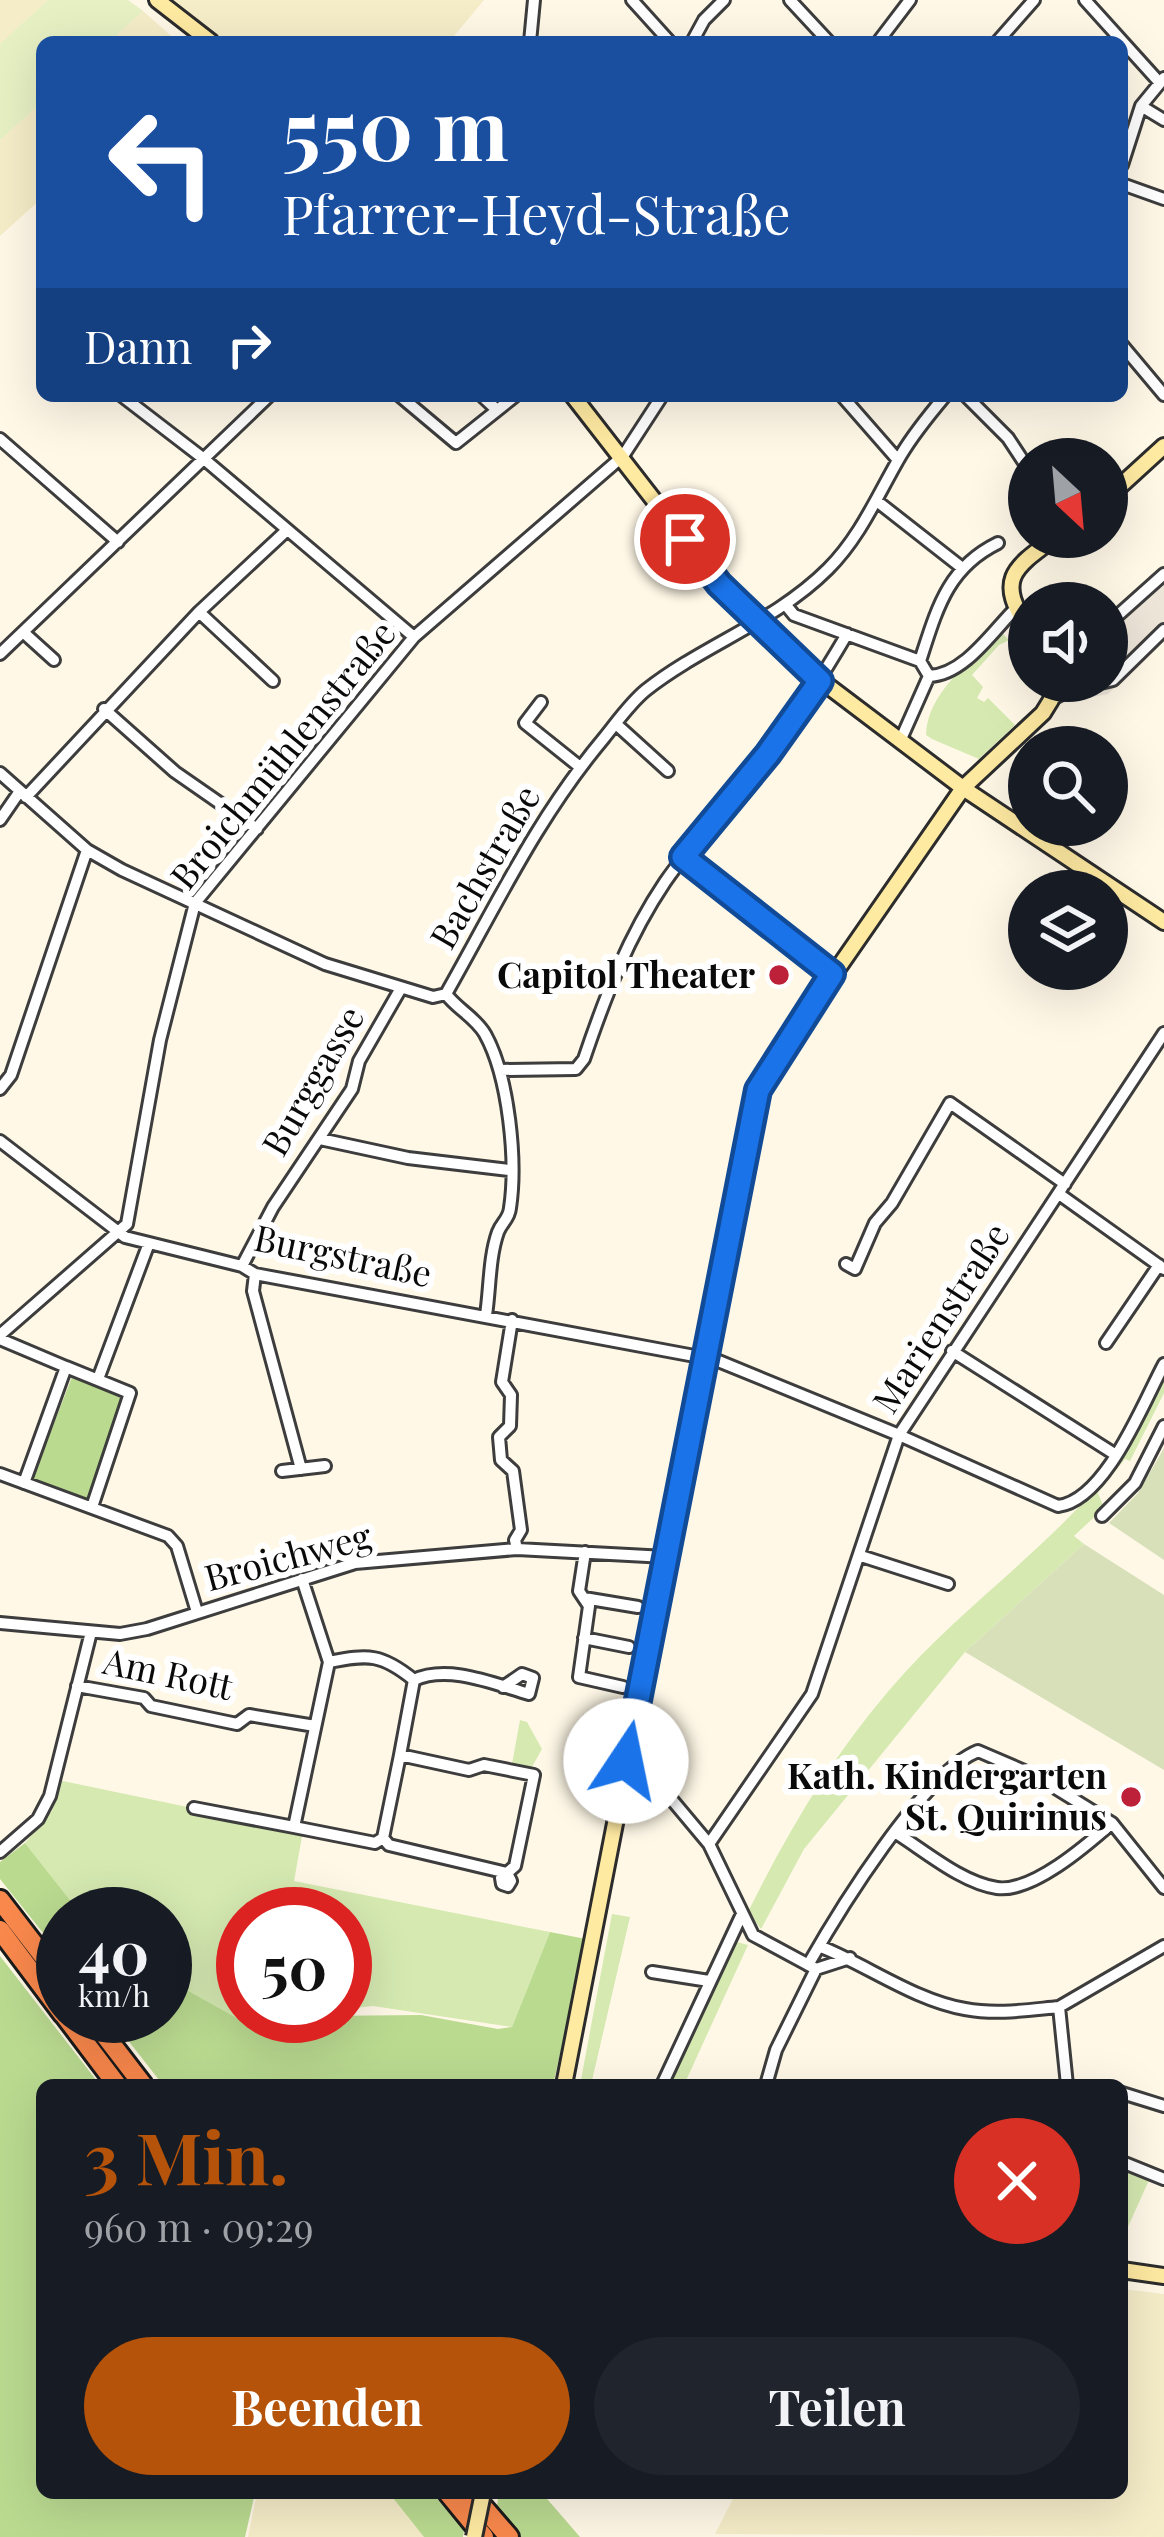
<!DOCTYPE html>
<html lang="de">
<meta charset="utf-8">
<style>
body{margin:0;font-family:"Playfair Display",serif;background:#20242c;color:#f1f3f6;height:100vh;display:flex;flex-direction:column;font-size:45px;white-space:nowrap}
*{box-sizing:border-box;margin:0}
p{font-size:39px;color:#9ea1a6}
.icon{flex:none;width:66px;height:66px;fill:none;stroke:currentColor;stroke-width:2;stroke-linecap:round;stroke-linejoin:round}
.map{position:relative;flex:1;overflow:hidden}
.panel{position:absolute;left:36px;top:2079px;width:1092px;height:420px;display:flex;flex-direction:column;background:#171b24;border-radius:18px;box-shadow:0 12px 48px #0002}
.panel>*{flex:none}
.banner{position:absolute;left:36px;top:36px;width:1092px;height:366px;border-radius:18px;box-shadow:0 12px 48px #0002;background:#1a4fa0;color:#fff;overflow:hidden}
.needle{width:78px;rotate:154deg}
.buttons{position:absolute;left:1008px;top:438px;display:grid;gap:24px}
.buttons a{display:grid;place-items:center;width:120px;height:120px;border-radius:50%;background:#171b24;box-shadow:0 12px 48px #0002;font-size:60px}
.speed{position:absolute;left:36px;top:1887px;display:flex;gap:24px;font-size:60px;font-weight:700;text-align:center}
.speed>*{display:grid;place-content:center;width:156px;height:156px;border-radius:50%;background:#171b24;box-shadow:0 12px 48px #0002;line-height:1}
.speed small{font-size:30px;font-weight:400}
.speed .limit{border:18px solid #d22;background:#fff;color:#111}
.pin{position:absolute;display:grid;place-items:center;width:102px;height:102px;color:#fff;margin:-51px;border:6px solid #fff;border-radius:50%;box-shadow:0 3px 12px #0007}
.me{position:absolute;width:132px;margin:-66px;rotate:11deg;stroke-linejoin:round;filter:drop-shadow(0 0 9px #0008)}
.turn{display:flex;align-items:center;gap:42px;height:252px;padding:0 48px;font-size:54px}
.turn .icon{width:156px;height:156px;stroke-width:2.5}
.turn b{display:block;font-size:84px;line-height:102px}
.then{display:flex;align-items:center;height:114px;padding:0 48px;background:#0003;gap:24px;font-size:45px}
.round{display:grid;place-items:center;flex:none;width:126px;height:126px;border-radius:63px;background:#20242c}
.summary{display:flex;align-items:center;justify-content:space-between;height:204px;padding:0 48px}
h1{font-size:72px;font-weight:700;line-height:90px;color:#b45309}
.action{display:flex;gap:24px;margin-top:auto;padding:24px 48px}
.action a{flex:1;height:138px;border-radius:72px;background:#b45309;color:#fff;font-size:48px;font-weight:700;line-height:138px;text-align:center}
.action a+a{background:#20242c;color:#f1f3f6}
.map>svg:first-child{display:block}
.farmland{fill:#f5ecc8}
.green{fill:#d5e9b1}
.forest{fill:#bada90}
.cemetery{fill:#d8e0ba}
.pitch{fill:#e6f0c3}
.plaza{fill:#ede5d8}
.lines{fill:none;stroke-linecap:round;stroke-linejoin:round}
.street-casing{stroke:#3d3d3d;stroke-width:16}
.secondary-casing{stroke:#2c2c2c;stroke-width:20}
.highway-casing{stroke:#1b1b1b;stroke-width:24}
.street{stroke:#fff;stroke-width:10}
.secondary{stroke:#ffeaa2;stroke-width:14}
.highway{stroke:#f9884c;stroke-width:18}
.secondary-bridge-casing{stroke:#2c2c2c;stroke-width:20;stroke-linecap:butt}
.secondary-bridge{stroke:#ffeaa2;stroke-width:14}
.route-casing{stroke:#114b97;stroke-width:30}
.route{stroke:#1a73e8;stroke-width:21}
.poi-dot{fill:#bd2039;stroke:#fff;stroke-width:4.5}
.labels{text-anchor:middle;stroke-width:12;stroke-linejoin:round;paint-order:stroke}
.street-label{font-size:36px;fill:#0a0a0a;stroke:#fff}
.poi-label{font-size:36px;font-weight:bold;fill:#0a0a0a;stroke:#fff;text-anchor:end}
</style>
<div class="map">
<svg width="1164" height="2537" viewBox="0 0 1164 2537">
<rect width="100%" height="100%" fill="#fff8e7"/>
<path class="farmland" d="M0 0H48L0 44Z
M172 0H484L449 42H226Z
M143 11 178 42H109Z
M42 102V198L0 236V140Z
M1122 2289 1164 2294V2537L715 2534 736 2493H1122Z
M257 2493H389L424 2537H248Z"/>
<path class="green" d="M1001 632 1009 640 999 645 972 675 983 687 977 698 984 702 988 698 1015 725 979 759 932 739 926 735C927 692 973 659 1001 632Z
M1164 1378V1393L1130 1461 1125 1459 1098 1493 1104 1508 1074 1536 1084 1544 965 1652 804 1849 761 1929 748 1912C788 1831 833 1755 892 1687 962 1605 1055 1545 1120 1459 1138 1435 1151 1405 1164 1378Z
M520 1720 527 1722 542 1749 532 1767 512 1764Z
M58 1780 303 1831 294 1881 550 1932 512 2027 373 2006 345 2009V1914H243V2016H318C248 2041 224 2011 165 1978V1914H81L25 1843 52 1811Z
M612 1914 630 1917 591 2085H580Z
M733 1941 748 1945 684 2085H663Z
M1122 2166 1150 2178 1122 2240Z"/>
<path class="forest" d="M72 1377 131 1401 94 1504 31 1482Z
M25 1843 81 1914H63V1958L0 1879V1862Z
M550 1932 586 1939 553 2085H163L109 2016H165V1978L249 2025 284 2028 318 2016 421 2015 498 2029 512 2027Z
M0 1956 100 2085H42V2493H255L245 2537H0Z
M389 2493H432L464 2530 463 2537H424Z
M499 2493H542L580 2537H492Z"/>
<path class="cemetery" d="M1164 1448V1560L1109 1523 1138 1493Z
M1084 1544 1164 1595V1770L965 1652Z"/>
<path class="pitch" d="M48 0H128L143 11 109 42H42V102L0 140V44Z"/>
<path class="plaza" d="M1164 565V639L1108 694 1062 703 1061 681H1107V619Z"/>
<g class="lines">
<g class="street-casing">
<path id="street" d="M632 0 670 42
M790 0 829 42
M1085 0 1159 82
M530 42 534 0
M692 42 704 20 724 0
M878 42 910 0
M997 42 1034 0
M1141 106 1164 120
M1122 165 1141 106 1164 78
M1122 184 1164 199
M1122 345 1164 395
M122 396 204 459 414 637
M400 396 456 443 515 396
M482 396 497 410
M842 396 898 460
M966 396 1008 438 1029 470
M0 439 118 542
M878 502 961 567
M785 604 794 615 920 661 929 676
M199 612 273 681
M1107 625 1164 574
M23 632 54 660
M0 654 269 396
M920 661C937 609 947 568 998 543
M929 676C964 675 992 632 1015 609
M1051 700 1067 691 1113 680 1164 630
M541 702 525 723 580 767
M104 709 175 772 257 829
M616 724 668 771
M901 739 929 676
M0 773 87 850 122 870 325 964 433 997 446 994
M26 797 199 612 286 531
M0 820 20 791
M683 857 832 974
M500 1070 576 1069 584 1059C605 997 628 937 665 882 697 836 736 796 770 751 798 714 823 675 847 634
M0 1089 11 1075 87 850
M320 1139 408 1158 509 1170
M0 1141 125 1237 242 1266 255 1274 716 1360 899 1435 1058 1506C1106 1500 1143 1403 1164 1364
M1059 1194 1164 1269
M846 1264 855 1269 875 1223 892 1203 950 1103 1065 1184
M242 1266 273 1207 352 1089 359 1061 401 988
M255 1274 253 1291 301 1469
M486 1315C490 1289 489 1257 498 1232 502 1222 509 1219 510 1208 517 1161 509 1077 485 1034 475 1017 457 1009 446 994 497 904 537 818 604 738 617 722 630 703 646 690 703 645 775 622 828 569 861 536 878 494 901 455 914 433 929 415 945 396
M512 1320 502 1382 511 1395 510 1426 499 1437 501 1460 513 1471 521 1530 515 1540 517 1549
M0 1335 127 1224 160 1040 195 903 414 637 623 456 662 396
M0 1339 66 1367
M1106 1343 1159 1265
M952 1351 1116 1455
M98 1379 149 1243
M282 1471 325 1466
M0 1474 168 1536 177 1546 197 1612
M24 1483 66 1367 130 1393 92 1507
M1102 1516 1135 1483 1164 1426
M585 1552 579 1591 589 1606 579 1677 623 1687
M861 1556 948 1584
M302 1579 329 1662 294 1827 375 1843 383 1838
M584 1598 638 1607
M0 1623 120 1634 147 1629 355 1563 517 1549 666 1557
M584 1638 629 1647
M329 1662C369 1654 382 1654 414 1680L400 1755 469 1770 484 1765 534 1775 515 1866 507 1873 389 1845 383 1838
M414 1680C448 1664 494 1684 529 1694L533 1678 522 1674 503 1687
M77 1686 144 1698 151 1706 237 1724 249 1715 315 1726
M626 1761 647 1770 709 1844 753 1935 816 1969 850 1958
M194 1808 294 1827
M896 1833C925 1851 962 1883 997 1888 1032 1893 1087 1845 1112 1823
M383 1838 400 1755
M709 1844 812 1694 899 1435 1164 1033
M0 1852 38 1819 50 1796 91 1632
M507 1873 511 1881 508 1886 502 1884 501 1878Z
M819 1946C867 1965 914 2000 965 2009 997 2015 1027 2010 1059 2007
M808 1965C838 1912 923 1773 978 1751L1036 1776 1112 1823 1164 1888
M652 1972 709 1981
M662 2085 742 1914
M766 2085 776 2050 816 1969
M1067 2085 1059 2007 1164 1946
M1122 2093 1164 2106
M1122 2162 1164 2179"/>
</g>
<g class="secondary-casing">
<path id="secondary" d="M157 0 211 42
M573 396 719 584 807 670 963 788 1164 922
M1107 498 1164 446
M1029 630C996 579 1012 569 1056 537
M564 2085 758 1090 773 1062 963 788 1043 713 1051 700 1053 681
M1122 2270 1164 2276"/>
</g>
<g class="highway-casing">
<path id="highway" d="M0 1900 63 1982
M0 1930 63 2014
M65 2016 117 2085
M90 2016 143 2085
M448 2493 484 2537
M471 2493 509 2537"/>
</g>
<use href="#street" class="street"/>
<use href="#secondary" class="secondary"/>
<use href="#highway" class="highway"/>
<g class="secondary-bridge-casing">
<path id="secondary-bridge" d="M474 2537 483 2493"/>
</g>
<use href="#secondary-bridge" class="secondary-bridge"/>
</g>
<g class="lines">
<g class="route-casing">
<path id="route" d="M626 1761 758 1090 832 974 683 857 768 754 820 681 719 584 685 539"/>
</g>
<use href="#route" class="route"/>
</g>
<g class="poi-dot">
<circle cx="779" cy="975" r="12"/>
<circle cx="1131" cy="1797" r="12"/>
</g>
<g class="labels">
<g class="street-label">
<text transform="translate(283 755) rotate(-51)" y="13">Broichmühlenstraße</text>
<text transform="translate(485 867) rotate(-60)" y="13">Bachstraße</text>
<text transform="translate(313 1081) rotate(-60)" y="13">Burggasse</text>
<text transform="translate(343 1256) rotate(12)" y="13">Burgstraße</text>
<text transform="translate(941 1318) rotate(-57)" y="13">Marienstraße</text>
<text transform="translate(288 1557) rotate(-15)" y="13">Broichweg</text>
<text transform="translate(168 1674) rotate(12)" y="13">Am Rott</text>
</g>
<g class="poi-label">
<text x="755" y="988">Capitol Theater</text>
<text x="1107" y="1789">Kath. Kindergarten<tspan x="1107" dy="41">St. Quirinus</tspan></text>
</g>
</g>
</svg>
<div class="buttons">
<a><svg class="needle" viewBox="-14 -14 28 28"><path d="M0-13l5 13h-10z" fill="#e53935"/><path d="M0 13l5-13h-10z" fill="#9ea1a6"/></svg></a>
<a><svg class="icon" aria-label="sound" viewBox="0 0 24 24"><path d="M4 9h4l5-4v14l-5-4H4zM17 9q2 3 0 6"/></svg></a>
<a><svg class="icon" aria-label="search" viewBox="0 0 24 24"><circle cx="10" cy="10" r="6"/><path d="M15 15l6 6"/></svg></a>
<a><svg class="icon" aria-label="layers" viewBox="0 0 24 24"><path d="M12 4l9 5-9 5-9-5zM3 14l9 5 9-5"/></svg></a>
</div>
<div class="speed"><div>40<small>km/h</small></div><div class="limit">50</div></div>
<div class="pin" style="left:685px;top:539px;background:#d93025"><svg class="icon" aria-label="arrive" viewBox="0 0 24 24"><path d="M6 21V4h12l-3 4 3 4H6"/></svg></div>
<svg class="me" style="left:626px;top:1761px" viewBox="-20 -20 40 40"><circle r="19" fill="#fff"/><path d="M0-13L10 11 0 6-10 11z" fill="#1a73e8"/></svg>
<div class="banner">
<div class="turn"><svg class="icon" aria-label="left" viewBox="0 0 24 24"><path d="M17 20v-9H6M10 6l-5 5 5 5"/></svg><div><b>550 m</b>Pfarrer-Heyd-Straße</div></div>
<div class="then">Dann<svg class="icon" aria-label="right" viewBox="0 0 24 24"><path d="M7 20v-9h11M14 6l5 5-5 5"/></svg></div>
</div>
<section class="panel">
<div class="summary"><div><h1>3 Min.</h1><p>960 m · 09:29</p></div><a class="round" style="background:#d93025;color:#fff"><svg class="icon" aria-label="close" viewBox="0 0 24 24"><path d="M6 6l12 12M18 6L6 18"/></svg></a></div>
<div class="action"><a>Beenden</a><a>Teilen</a></div>
</section>
</div>
